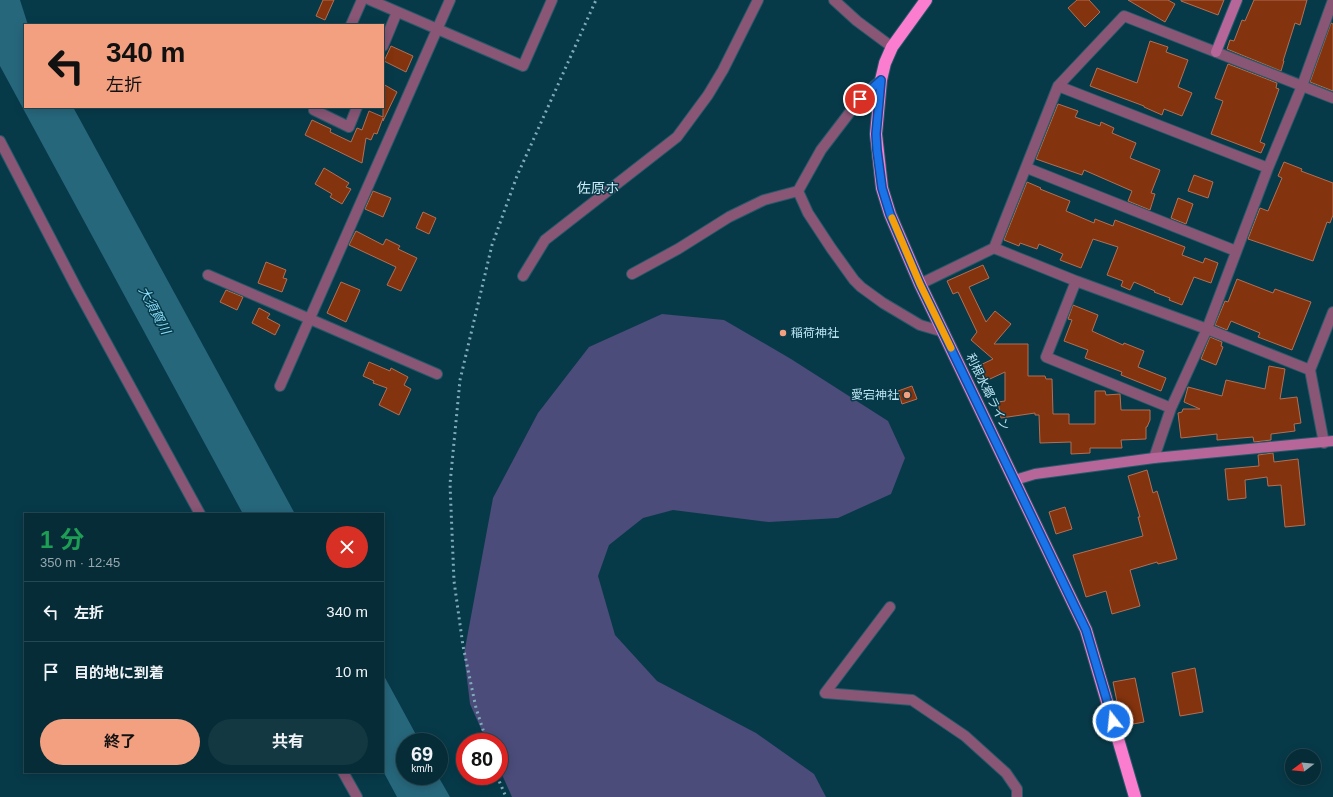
<!DOCTYPE html>
<html lang="ja">
<meta charset="utf-8">
<style>
body{margin:0;font-family:Helvetica,"Noto Sans JP",sans-serif;background:#133842;color:#f1f3f6;height:100vh;display:flex;flex-direction:column;font-size:15px;white-space:nowrap}
*{box-sizing:border-box;margin:0}
p{font-size:13px;color:#97a7ad}
.icon{flex:none;width:22px;height:22px;fill:none;stroke:currentColor;stroke-width:2;stroke-linecap:round;stroke-linejoin:round}
.map{position:relative;flex:1;overflow:hidden}
.panel{position:absolute;left:24px;top:513px;width:360px;height:260px;display:flex;flex-direction:column;background:#052c37;border-radius:0px;box-shadow:0 2px 10px #0003,0 0 0 1px #264852}
.panel>*{flex:none}
.top-card{position:absolute;left:24px;top:24px;width:360px;height:84px;border-radius:0px;box-shadow:0 2px 10px #0003,0 0 0 1px #264852;background:#f2a080;color:#111;overflow:hidden}
.needle{width:26px;rotate:254deg}
.tools{position:absolute;left:1285px;top:749px;display:grid;gap:8px}
.tools a{display:grid;place-items:center;width:36px;height:36px;border-radius:50%;background:#052c37;box-shadow:0 2px 10px #0003,0 0 0 1px #264852;font-size:20px}
.speed{position:absolute;left:396px;top:733px;display:flex;gap:8px;font-size:20px;font-weight:700;text-align:center}
.speed>*{display:grid;place-content:center;width:52px;height:52px;border-radius:50%;background:#052c37;box-shadow:0 2px 10px #0003,0 0 0 1px #264852;line-height:1}
.speed small{font-size:10px;font-weight:400}
.speed .limit{border:6px solid #d22;background:#fff;color:#111}
.pin{position:absolute;display:grid;place-items:center;width:34px;height:34px;color:#fff;margin:-17px;border:2px solid #fff;border-radius:50%;box-shadow:0 1px 4px #0007}
.me{position:absolute;width:44px;margin:-22px;rotate:344deg;stroke-linejoin:round;filter:drop-shadow(0 0 3px #0008)}
.turn{display:flex;align-items:center;gap:14px;height:84px;padding:0 16px;font-size:18px}
.turn .icon{width:52px;height:52px;stroke-width:2.5}
.turn b{display:block;font-size:28px;line-height:34px}
.round{display:grid;place-items:center;flex:none;width:42px;height:42px;border-radius:21px;background:#133842}
.head{display:flex;align-items:center;justify-content:space-between;height:68px;padding:0 16px}
h1{font-size:24px;font-weight:700;line-height:30px;color:#1e9e55}
.button{display:flex;gap:8px;margin-top:auto;padding:8px 16px}
.button a{flex:1;height:46px;border-radius:24px;background:#f2a080;color:#111;font-size:16px;font-weight:700;line-height:46px;text-align:center}
.button a+a{background:#133842;color:#f1f3f6}
ul{padding:0;list-style:none}
li{display:flex;align-items:center;gap:12px;height:60px;padding:0 16px;border-top:1px solid #264852}
li div{flex:1}
li b{display:block;font-size:15px}
li em{font-style:normal}
.map>svg:first-child{display:block}
.green{fill:#4b4c7a}
.water{fill:#27677c}
.building{fill:#83330d;stroke:#b26f55}
.lines{fill:none;stroke-linecap:round;stroke-linejoin:round}
.street-casing{stroke:#275968;stroke-width:12}
.secondary-casing{stroke:#275968;stroke-width:12}
.highway-casing{stroke:#275968;stroke-width:14}
.street{stroke:#895676;stroke-width:10}
.secondary{stroke:#b7669a;stroke-width:10}
.highway{stroke:#fb7dd0;stroke-width:12}
.rail{stroke:#7fabba;stroke-width:3;stroke-dasharray:2 4;stroke-linecap:butt}
.route-casing{stroke:#114b97;stroke-width:10}
.route{stroke:#1a73e8;stroke-width:7}
.slow{stroke:#f59e0b;stroke-width:7}
.poi-dot{fill:#f2a080;stroke:#073a49;stroke-width:1.5}
.labels{text-anchor:middle;stroke-width:3;stroke-linejoin:round;paint-order:stroke}
.poi-label{font-size:12px;fill:#bbe4f3;stroke:#073a49;text-anchor:start}
.street-label{font-size:12px;fill:#bbe4f3;stroke:#073a49}
.water-label{font-size:13px;font-style:italic;fill:#8bddfa;stroke:#073a49}
.quarter-label{font-size:14px;fill:#caebf6;stroke:#073a49}
</style>
<div class="map">
<svg width="1333" height="797" viewBox="0 0 1333 797">
<rect width="100%" height="100%" fill="#073a49"/>
<path class="green" d="M662 314 724 320 791 359 888 421 905 458 891 494 838 518 769 522 673 510 643 518 609 545 598 576 615 635 657 681 756 733 814 774 826 797H512L499 768V742H487L470 704 464 654 493 498 538 413 589 347Z"/>
<path class="water" d="M0 0H20L28 25H25V107H73L295 514H243L0 66Z
M383 674 420 742H405V776H438L450 797H397L383 771Z"/>
<path class="building" d="M323 0H334L325 20 316 16Z
M1077 0H1089L1100 12 1085 27 1068 8Z
M1128 0H1168L1175 4 1165 22Z
M1181 0H1224L1218 15 1181 1Z
M1254 0H1307L1300 25 1295 23 1283 61H1284L1281 71 1227 49 1230 40 1234 41 1242 20 1245 21Z
M1331 23 1333 24V91L1310 82Z
M1150 41 1168 47 1166 52 1188 60 1178 87 1192 93 1182 116 1164 109 1162 115 1144 107V106L1090 86 1097 68 1137 83Z
M391 46 413 56 406 72 384 61Z
M1228 64 1277 83 1276 88 1279 89 1260 142 1265 144 1261 153 1211 134 1223 101 1215 98Z
M383 84 397 92 383 121V118L377 134 374 133 371 140 366 138 362 163 305 135 312 120 331 129 330 132 351 142 357 128 362 130 369 111 383 117Z
M1058 104 1078 111 1075 117 1100 126 1101 122 1114 128 1112 133 1136 143 1130 158 1160 170 1151 193 1155 194 1150 210 1128 201 1132 191 1084 170 1082 175 1036 159Z
M1284 162 1302 169 1301 171 1333 183V215L1330 223 1327 222 1313 261 1248 239 1260 208 1268 211 1282 178 1278 176Z
M324 168 349 183 346 187 351 189 342 204 330 197 332 194 315 184Z
M1194 175 1213 182 1208 198 1188 191Z
M1027 182 1041 188 1040 189 1070 201 1066 211 1094 223 1095 219 1113 226 1115 220 1185 247 1182 255 1203 263 1205 258 1218 263 1211 283 1194 277 1182 305 1169 300 1170 298 1154 292 1155 291 1134 282 1130 290 1121 286 1123 281 1107 275 1118 247 1093 239 1081 268 1060 260 1063 254 1039 244 1037 249 1020 243 1019 246 1004 240Z
M373 191 391 198 383 217 365 209Z
M1178 198 1193 204 1186 224 1171 218Z
M423 212 436 218 429 234 416 228Z
M356 231 383 245 386 239 400 246 398 249 417 258 401 291 387 285 396 267 349 245Z
M266 262 286 270 283 278 287 279 282 292 258 283Z
M983 265 989 278 969 287 986 322 995 311 1011 324 994 344H1028V376H1045L1046 379H1052L1053 414H1069V424H1095V391H1105L1106 395 1120 394 1121 410H1150V420L1147 427H1146V439L1121 440 1122 448H1090V453L1071 454V442L1040 443 1039 415H1035V413L1001 418 998 402 1005 401V372L979 384 972 369 993 359 971 340 977 332 958 292 953 294 947 281Z
M1237 279 1273 293 1275 289 1311 302 1292 350 1258 337 1260 333 1231 321 1227 330 1215 325 1225 301 1228 302Z
M341 282 360 290 346 322 327 313Z
M226 290 243 297 237 310 220 302Z
M1073 305 1098 315 1092 331 1123 345 1124 343 1144 351 1138 367 1166 378 1161 391 1121 375 1122 372 1085 358 1088 350 1064 341 1072 320 1068 319Z
M259 308 270 314 267 318 280 325 275 335 252 323Z
M1210 337 1222 342 1221 346 1223 347 1216 365 1201 359Z
M369 362 390 371 391 368 408 377 404 385 411 389 399 415 379 405 387 388 373 383 374 381 363 376Z
M1269 366 1285 369 1280 399 1297 397 1301 423 1294 424 1295 431 1271 434V440L1254 442 1253 437 1217 440V434L1181 438 1178 413 1182 412 1183 409H1200L1184 402 1188 387 1222 396 1226 380 1265 389Z
M912 386 917 399 902 404 898 391Z
M1273 453 1274 462 1298 459 1305 525 1285 527 1281 485 1268 486 1267 477 1245 480 1246 498 1228 500 1225 469 1259 466 1258 455Z
M1147 470 1153 493 1157 491 1177 559 1158 564 1157 562 1130 570 1140 606 1112 614 1106 591 1086 597 1073 555 1143 536 1138 517H1140L1128 476Z
M1065 507 1072 529 1056 534 1049 512Z
M1195 668 1203 712 1180 716 1172 673Z
M1135 678 1144 722 1122 726 1113 682Z"/>
<g class="lines">
<g class="street-casing">
<path id="street" d="M370 0 523 66 552 0
M834 0 857 21 892 47
M351 25 362 0
M383 46 397 12
M881 80 860 99 821 150 798 191 808 213 831 248 854 280 861 287 883 303 920 325 944 332
M1058 86 1268 168
M315 107 314 110 349 127 357 107
M0 141 77 289 200 514
M1027 168 1236 251
M994 248 1058 86 1124 16 1333 98
M632 274 678 249 729 217 764 200 798 191
M208 275 437 374
M523 276 545 240 677 137 708 95 723 70 758 0
M1076 281 1046 357 1171 408
M920 284 994 248 1076 281 1207 329 1310 370 1324 443
M1310 370 1333 312
M280 386 450 0
M1154 458 1171 408 1207 329 1268 168 1302 86 1333 0
M890 607 825 693 912 700 965 736 1006 773 1017 789V797
M343 772 357 797"/>
</g>
<g class="secondary-casing">
<path id="secondary" d="M1216 52 1237 0
M1015 480 1035 474 1154 458 1333 441"/>
</g>
<g class="highway-casing">
<path id="highway" d="M926 0 892 47 885 63 881 80 876 134 882 188 890 214 920 284 1086 630 1135 797"/>
</g>
<use href="#street" class="street"/>
<use href="#secondary" class="secondary"/>
<use href="#highway" class="highway"/>
<path class="rail" d="M487 742 476 708 463 646 454 581 450 484 460 380 492 245 517 176 596 0
M497 776 506 797"/>
</g>
<g class="lines">
<g class="route-casing">
<path id="route" d="M860 99 881 80 876 134 877 150 882 188 890 214 920 284 1086 630 1113 721"/>
</g>
<use href="#route" class="route"/>
<path class="slow" d="M892 218 920 284 951 348"/>
</g>
<g class="poi-dot">
<circle cx="783" cy="333" r="4"/>
<circle cx="907" cy="395" r="4"/>
</g>
<g class="labels">
<g class="poi-label">
<text x="791" y="337">稲荷神社</text>
<text x="899" y="399" text-anchor="end">愛宕神社</text>
</g>
<g class="street-label">
<text transform="translate(988 392) rotate(64)" y="4">利根水郷ライン</text>
</g>
<g class="water-label">
<text transform="translate(155 310) rotate(62)" y="5">大須賀川</text>
</g>
<g class="quarter-label">
<text x="598" y="193">佐原ホ</text>
</g>
</g>
</svg>
<div class="tools">
<a><svg class="needle" viewBox="-14 -14 28 28"><path d="M0-13l5 13h-10z" fill="#e53935"/><path d="M0 13l5-13h-10z" fill="#97a7ad"/></svg></a>
</div>
<div class="speed"><div>69<small>km/h</small></div><div class="limit">80</div></div>
<div class="pin" style="left:860px;top:99px;background:#d93025"><svg class="icon" aria-label="arrive" viewBox="0 0 24 24"><path d="M6 21V4h12l-3 4 3 4H6"/></svg></div>
<svg class="me" style="left:1113px;top:721px" viewBox="-20 -20 40 40"><circle r="17" fill="#1a73e8" stroke="#fff" stroke-width="3"/><path d="M0-11L8 9 0 5-8 9z" fill="#fff"/></svg>
<div class="top-card">
<div class="turn"><svg class="icon" aria-label="left" viewBox="0 0 24 24"><path d="M17 20v-9H6M10 6l-5 5 5 5"/></svg><div><b>340 m</b>左折</div></div>
</div>
<section class="panel">
<div class="head"><div><h1>1 分</h1><p>350 m · 12:45</p></div><a class="round" style="background:#d93025;color:#fff"><svg class="icon" aria-label="close" viewBox="0 0 24 24"><path d="M6 6l12 12M18 6L6 18"/></svg></a></div>
<ul>
<li><svg class="icon" aria-label="left" viewBox="0 0 24 24"><path d="M17 20v-9H6M10 6l-5 5 5 5"/></svg><div><b>左折</b></div><em>340 m</em></li>
<li><svg class="icon" aria-label="arrive" viewBox="0 0 24 24"><path d="M6 21V4h12l-3 4 3 4H6"/></svg><div><b>目的地に到着</b></div><em>10 m</em></li>
</ul>
<div class="button"><a>終了</a><a>共有</a></div>
</section>
</div>
